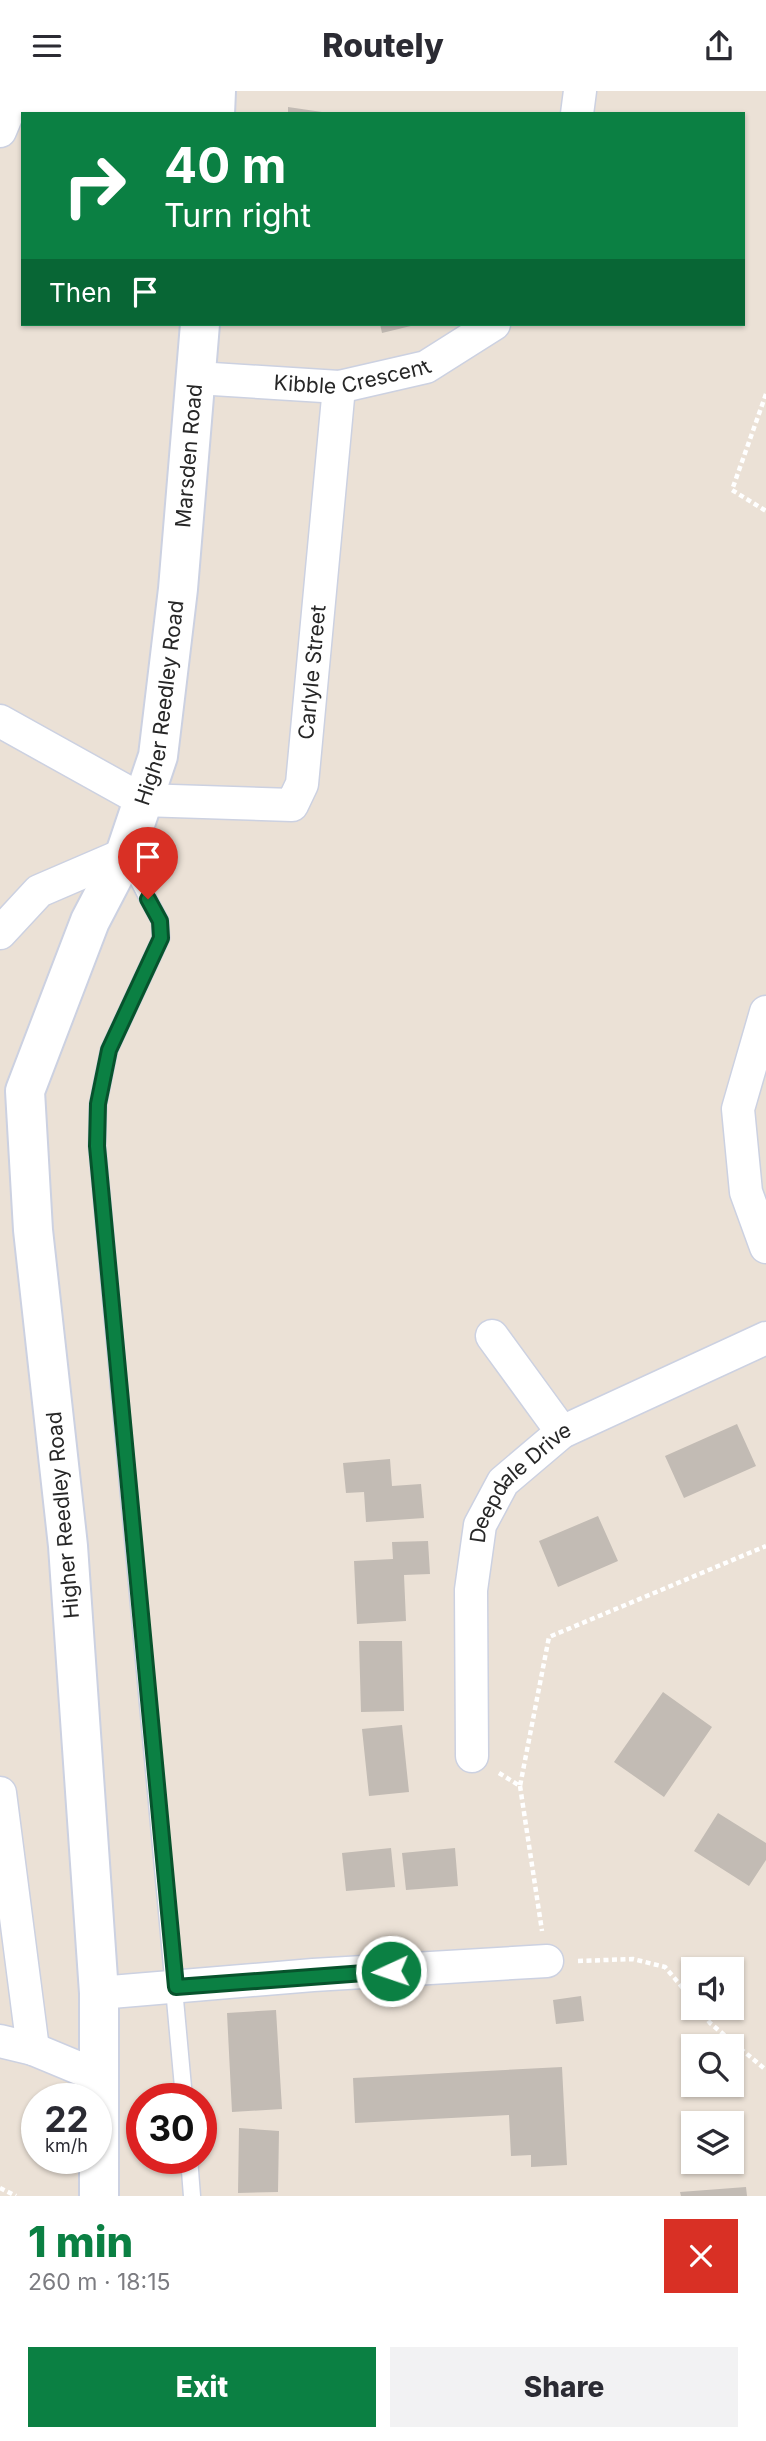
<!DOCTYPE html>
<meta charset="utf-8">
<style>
body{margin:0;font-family:Inter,sans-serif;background:#f2f2f3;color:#2b2b33;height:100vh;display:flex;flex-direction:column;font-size:26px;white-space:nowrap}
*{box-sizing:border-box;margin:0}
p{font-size:23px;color:#7c7c81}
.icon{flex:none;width:38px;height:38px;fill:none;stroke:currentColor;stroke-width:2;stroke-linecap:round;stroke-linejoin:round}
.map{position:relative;height:2105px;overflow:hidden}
.details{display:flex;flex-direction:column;background:#fff;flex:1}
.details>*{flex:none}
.guide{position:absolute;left:21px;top:21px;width:724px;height:214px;border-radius:0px;box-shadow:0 2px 5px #0004;background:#0b8043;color:#fff;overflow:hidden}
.fabs{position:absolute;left:681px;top:1866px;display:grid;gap:14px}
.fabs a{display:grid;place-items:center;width:63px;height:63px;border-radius:0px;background:#fff;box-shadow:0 2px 5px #0004;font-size:35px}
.speed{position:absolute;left:21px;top:1992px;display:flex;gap:14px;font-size:35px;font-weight:700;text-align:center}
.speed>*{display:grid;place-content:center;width:91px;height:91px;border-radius:50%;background:#fff;box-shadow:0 2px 5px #0004;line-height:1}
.speed small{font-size:18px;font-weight:400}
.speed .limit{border:10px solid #d22;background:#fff;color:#111}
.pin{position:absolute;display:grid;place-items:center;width:60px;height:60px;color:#fff;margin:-72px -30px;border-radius:50% 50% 50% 0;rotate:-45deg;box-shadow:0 0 7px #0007}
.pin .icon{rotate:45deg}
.me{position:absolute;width:77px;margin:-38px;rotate:267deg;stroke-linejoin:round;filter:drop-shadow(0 0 5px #0008)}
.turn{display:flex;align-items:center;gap:24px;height:147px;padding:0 28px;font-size:32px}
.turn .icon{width:91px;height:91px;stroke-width:2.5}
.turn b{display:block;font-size:49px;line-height:60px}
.then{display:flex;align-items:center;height:66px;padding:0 28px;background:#0003;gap:14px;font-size:26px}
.round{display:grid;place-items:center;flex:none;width:74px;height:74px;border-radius:0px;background:#f2f2f3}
.overview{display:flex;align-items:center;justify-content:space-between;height:119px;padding:0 28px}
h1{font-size:42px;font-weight:800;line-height:52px;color:#0b8043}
.primary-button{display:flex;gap:14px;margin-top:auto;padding:14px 28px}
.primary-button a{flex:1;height:80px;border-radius:0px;background:#0b8043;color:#fff;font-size:28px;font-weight:800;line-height:80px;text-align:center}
.primary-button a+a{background:#f2f2f3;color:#2b2b33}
header{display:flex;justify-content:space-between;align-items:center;height:91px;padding:0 28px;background:#fff;font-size:32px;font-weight:800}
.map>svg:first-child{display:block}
.building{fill:#c2bbb4}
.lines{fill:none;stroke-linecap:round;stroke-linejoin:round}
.service-casing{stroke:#ccd1e1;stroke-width:19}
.minor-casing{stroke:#ccd1e1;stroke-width:35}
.tertiary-casing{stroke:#ccd1e1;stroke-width:42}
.path{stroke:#fff;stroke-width:4.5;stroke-dasharray:5 3.5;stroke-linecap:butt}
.service{stroke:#fff;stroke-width:16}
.minor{stroke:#fff;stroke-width:32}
.tertiary{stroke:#fff;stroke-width:38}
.route-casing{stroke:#07532c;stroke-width:18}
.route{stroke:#0b8043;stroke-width:12}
.labels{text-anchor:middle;stroke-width:7;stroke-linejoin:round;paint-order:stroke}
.street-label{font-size:21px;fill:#272727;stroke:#fff}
</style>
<header><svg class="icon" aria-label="menu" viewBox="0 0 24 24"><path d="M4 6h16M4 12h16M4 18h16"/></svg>Routely<svg class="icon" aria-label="share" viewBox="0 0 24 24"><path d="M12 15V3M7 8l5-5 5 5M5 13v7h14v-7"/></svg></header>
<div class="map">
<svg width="766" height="2105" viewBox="0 0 766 2105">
<rect width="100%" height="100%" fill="#ebe1d6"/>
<path class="building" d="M288 16 322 21V23H288Z
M380 233H415V234L382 242Z
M737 1333 756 1375 684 1407 665 1365Z
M390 1368 392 1395 421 1393 424 1427 366 1431 364 1401 346 1402 343 1372Z
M598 1425 618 1470 558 1496 539 1450Z
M428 1450 430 1483 404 1484 406 1530 357 1533 354 1470 393 1468 392 1451Z
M359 1550H402L404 1620 361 1621Z
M663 1601 712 1636 664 1706 614 1671Z
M402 1634 409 1701 369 1705 362 1638Z
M718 1722 766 1752V1769L749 1795 694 1760Z
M391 1757 395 1796 346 1800 342 1762Z
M455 1757 458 1795 406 1799 402 1762Z
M581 1905 584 1930 556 1933 553 1909Z
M276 1919 282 2018 232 2021 227 1922Z
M562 1976 567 2074 531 2076V2064L511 2065 509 2024 355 2032 353 1987Z
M239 2037 279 2040 278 2101 238 2102Z
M746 2096 747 2105H681L680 2101Z"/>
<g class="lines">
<g class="service-casing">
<path id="service" d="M126 766 160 830 161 847 109 959 98 1013 97 1055 184 2007
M189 2067 192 2105"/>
</g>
<g class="minor-casing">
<g id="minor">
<path d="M12 0C62 27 159 12 216 10"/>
<path d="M577 23 580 0"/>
<path d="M0 40 16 2"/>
<path id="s1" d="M197 287 339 296 426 276 494 233"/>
<path id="s2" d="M0 630 142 709 292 714 302 693 339 296"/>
<path d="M0 842 39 800 125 763"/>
<path d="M766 921 738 1018 746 1101 766 1156"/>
<path d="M492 1245 562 1341"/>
<path id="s3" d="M472 1665 471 1499 480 1434 503 1391 562 1341 766 1247"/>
<path d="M0 1702 33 1958"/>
<path d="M99 1902 313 1884 547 1870"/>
<path d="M0 1950 33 1958 98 1985"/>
</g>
</g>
<g class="tertiary-casing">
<g id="tertiary">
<path d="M215 23 216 0"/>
<path id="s4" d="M99 2105V1902L68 1455 33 1139 25 1000 90 830 125 763 158 665 178 498 200 233"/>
</g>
</g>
<path class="path" d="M766 303 732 399 766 420
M499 1682 520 1695 549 1546 766 1455
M520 1695 542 1840
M578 1870 633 1868 665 1876 693 1909
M698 1916 710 1932 766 1979
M0 2097 16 2105"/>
<use href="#service" class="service"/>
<use href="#minor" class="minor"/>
<use href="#tertiary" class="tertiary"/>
</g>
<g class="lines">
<g class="route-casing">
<path id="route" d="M148 808 160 830 161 847 109 959 98 1013 97 1055 176 1896 391 1880"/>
</g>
<use href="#route" class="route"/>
</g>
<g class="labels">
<g class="street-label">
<text dy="7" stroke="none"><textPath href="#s1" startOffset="156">Kibble Crescent</textPath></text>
<text dy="7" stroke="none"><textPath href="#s4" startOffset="1771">Marsden Road</textPath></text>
<text dy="7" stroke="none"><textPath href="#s2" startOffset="448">Carlyle Street</textPath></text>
<text dy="7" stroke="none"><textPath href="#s4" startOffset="1522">Higher Reedley Road</textPath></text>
<text dy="7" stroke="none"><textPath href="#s3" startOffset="290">Deepdale Drive</textPath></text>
<text transform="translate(63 1424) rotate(-95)" y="7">Higher Reedley Road</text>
</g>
</g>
</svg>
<div class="fabs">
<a><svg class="icon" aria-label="sound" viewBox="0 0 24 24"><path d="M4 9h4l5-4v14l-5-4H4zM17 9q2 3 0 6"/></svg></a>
<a><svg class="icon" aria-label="search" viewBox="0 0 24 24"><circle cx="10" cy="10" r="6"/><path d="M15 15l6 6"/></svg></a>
<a><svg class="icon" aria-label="layers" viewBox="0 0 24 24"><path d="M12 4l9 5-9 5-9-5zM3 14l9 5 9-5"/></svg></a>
</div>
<div class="speed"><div>22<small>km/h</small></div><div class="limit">30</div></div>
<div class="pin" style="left:148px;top:808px;background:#d93025"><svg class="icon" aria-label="arrive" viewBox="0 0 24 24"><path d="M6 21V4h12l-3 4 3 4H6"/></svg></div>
<svg class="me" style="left:391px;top:1880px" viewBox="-20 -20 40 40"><circle r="17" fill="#0b8043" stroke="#fff" stroke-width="3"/><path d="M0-11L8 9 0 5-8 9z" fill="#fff"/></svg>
<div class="guide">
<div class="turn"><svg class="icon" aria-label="right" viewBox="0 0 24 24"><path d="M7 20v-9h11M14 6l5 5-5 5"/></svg><div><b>40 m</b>Turn right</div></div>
<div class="then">Then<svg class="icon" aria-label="arrive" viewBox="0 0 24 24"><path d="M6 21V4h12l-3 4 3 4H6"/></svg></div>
</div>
</div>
<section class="details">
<div class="overview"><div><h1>1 min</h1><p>260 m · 18:15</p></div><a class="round" style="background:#d93025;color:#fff"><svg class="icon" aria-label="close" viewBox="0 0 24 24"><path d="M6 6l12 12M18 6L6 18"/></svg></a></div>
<div class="primary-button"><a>Exit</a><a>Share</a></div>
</section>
